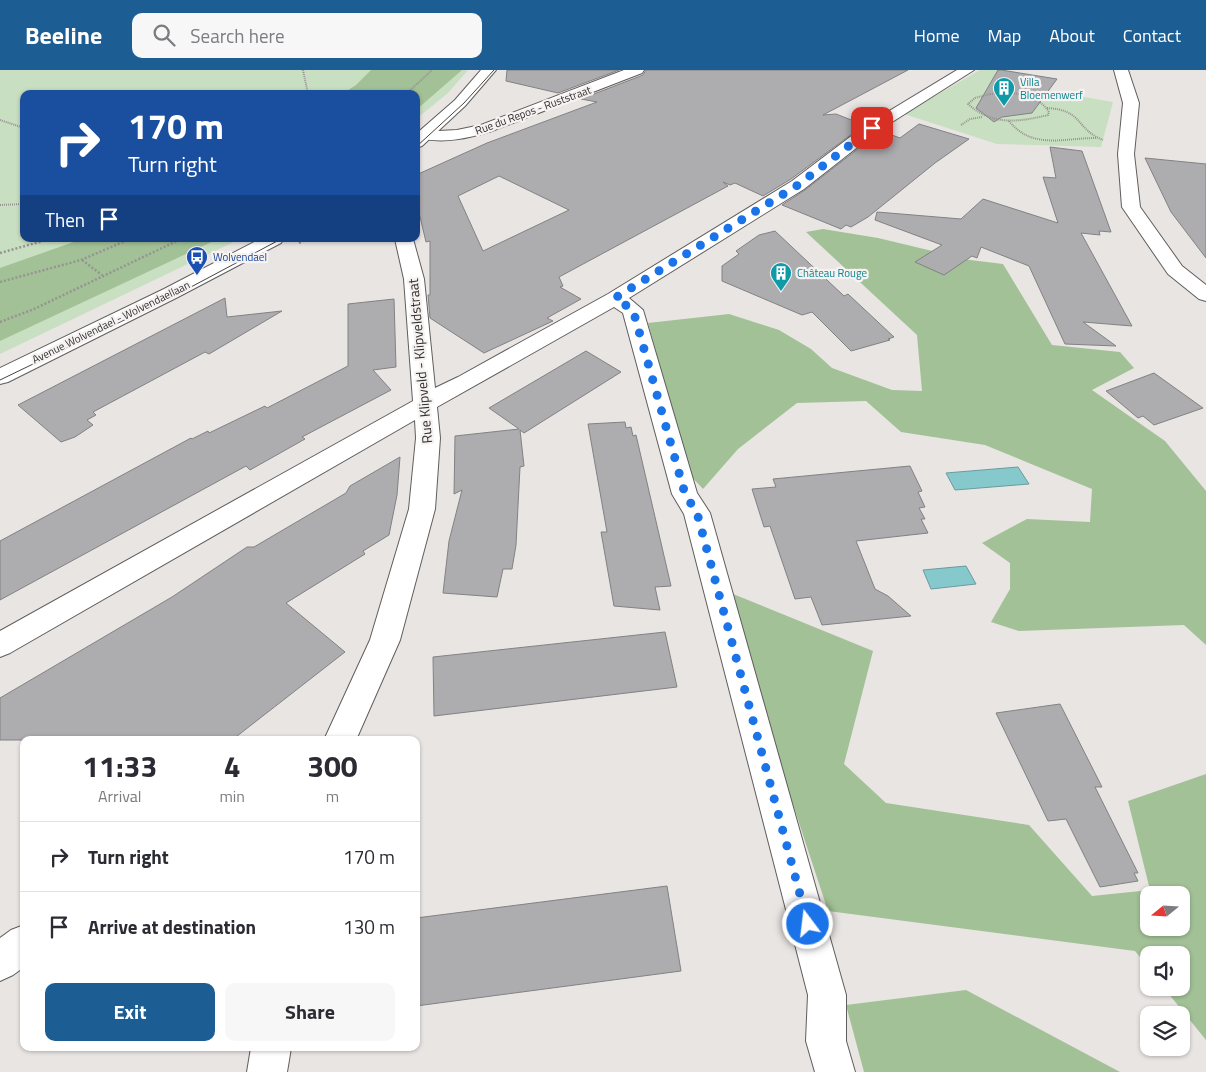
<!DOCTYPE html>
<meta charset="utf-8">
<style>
body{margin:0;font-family:"Titillium Web",sans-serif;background:#f7f7f7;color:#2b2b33;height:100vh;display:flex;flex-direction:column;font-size:19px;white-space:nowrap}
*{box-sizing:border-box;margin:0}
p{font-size:16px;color:#7c7c81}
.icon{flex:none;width:28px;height:28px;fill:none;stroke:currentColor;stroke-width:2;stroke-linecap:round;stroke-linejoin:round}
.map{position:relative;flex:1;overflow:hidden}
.drawer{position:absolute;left:20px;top:666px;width:400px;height:315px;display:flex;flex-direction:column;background:#fff;border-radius:10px;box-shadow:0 1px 4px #0004}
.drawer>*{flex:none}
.banner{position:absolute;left:20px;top:20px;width:400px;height:152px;border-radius:10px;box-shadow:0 1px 4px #0004;background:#1a4fa0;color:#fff;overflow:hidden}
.needle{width:32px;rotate:252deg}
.buttons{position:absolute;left:1140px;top:816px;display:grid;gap:10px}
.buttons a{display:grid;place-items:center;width:50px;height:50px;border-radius:10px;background:#fff;box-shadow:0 1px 4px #0004;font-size:25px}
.pin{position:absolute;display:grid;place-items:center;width:42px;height:42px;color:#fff;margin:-21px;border-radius:10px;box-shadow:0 2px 8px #0006}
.me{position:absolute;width:55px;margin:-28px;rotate:345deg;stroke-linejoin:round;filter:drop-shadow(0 0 4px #0008)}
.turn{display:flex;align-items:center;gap:18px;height:105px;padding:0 25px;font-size:22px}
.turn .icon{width:65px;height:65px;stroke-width:2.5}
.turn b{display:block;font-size:35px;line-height:42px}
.then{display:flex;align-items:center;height:48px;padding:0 25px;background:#0003;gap:10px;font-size:19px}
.eta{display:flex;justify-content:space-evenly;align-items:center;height:85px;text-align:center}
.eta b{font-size:30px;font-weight:700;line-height:35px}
.action{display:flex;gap:10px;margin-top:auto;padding:10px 25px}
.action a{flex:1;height:58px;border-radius:10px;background:#1c5d93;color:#fff;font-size:20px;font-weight:700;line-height:58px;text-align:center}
.action a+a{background:#f7f7f7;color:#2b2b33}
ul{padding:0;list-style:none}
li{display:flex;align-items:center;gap:15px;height:70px;padding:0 25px;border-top:1px solid #e1e1e2}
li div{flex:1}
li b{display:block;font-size:19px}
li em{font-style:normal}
header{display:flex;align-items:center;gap:30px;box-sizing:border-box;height:70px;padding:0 25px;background:#1c5d93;color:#fff}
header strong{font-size:24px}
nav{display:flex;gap:28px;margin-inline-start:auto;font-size:18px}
.search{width:350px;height:45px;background:#f7f7f7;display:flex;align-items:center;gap:12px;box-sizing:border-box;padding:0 18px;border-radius:10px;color:#7c7c81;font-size:19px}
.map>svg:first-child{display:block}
.green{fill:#c9dfc1}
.forest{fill:#a2c196;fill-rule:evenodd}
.water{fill:#85c9cd;stroke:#6c9b9e}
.building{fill:#adadb0;stroke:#828284;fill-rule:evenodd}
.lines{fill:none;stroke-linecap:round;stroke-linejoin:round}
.street-casing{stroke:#605d5c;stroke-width:2}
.secondary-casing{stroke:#605d5c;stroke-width:2}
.path-far1{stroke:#969492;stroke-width:2;stroke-dasharray:1 1;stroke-linecap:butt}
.path{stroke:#969492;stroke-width:2.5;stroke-dasharray:2 2;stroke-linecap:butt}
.street{fill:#fff;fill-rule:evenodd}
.secondary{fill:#fff;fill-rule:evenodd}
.tram{stroke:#464443;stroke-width:1}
.route{stroke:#1a73e8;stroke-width:9;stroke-dasharray:0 16.2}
.labels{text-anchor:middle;stroke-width:4.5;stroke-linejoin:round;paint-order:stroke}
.far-culture-label{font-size:11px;fill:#0d838f;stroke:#f6f2f1;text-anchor:start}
.far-street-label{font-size:11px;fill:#312f2f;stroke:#f6f2f1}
.far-transit-label{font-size:11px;fill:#164399;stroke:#f6f2f1;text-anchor:start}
.street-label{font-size:14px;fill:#312f2f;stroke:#f6f2f1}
</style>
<header>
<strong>Beeline</strong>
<div class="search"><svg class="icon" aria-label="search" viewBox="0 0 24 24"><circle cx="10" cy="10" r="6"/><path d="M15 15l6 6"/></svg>Search here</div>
<nav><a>Home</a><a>Map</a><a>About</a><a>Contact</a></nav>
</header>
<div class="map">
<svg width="1206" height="1002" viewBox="0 0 1206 1002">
<rect width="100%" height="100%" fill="#e8e5e3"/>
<path class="green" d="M0 0H468L448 23 416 49V24H24V169H240L0 284Z
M980 0H1005L1045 7 1043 20 1113 32 1101 77 997 74 904 44Z"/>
<path class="forest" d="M371 0H462L416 40V24H342L356 15Z
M823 159 878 168 970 190 1003 194 1052 275 1120 282 1134 298 1092 320 1165 371 1206 421V575L1184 555 1019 561 991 552 1010 519V493L982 473 1027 449 1090 452 1092 419 985 375 901 362 866 331 797 333 738 379 703 419 690 405 648 253 729 244 779 260 811 279 832 298 892 320 922 321 917 265 806 162Z
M82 169H218L0 271V198Z
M733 524 873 581 844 694 886 733 1029 755 1092 826 1150 820 1128 731 1206 704V970L1164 918H1181V885H1149V898L1135 881 828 841 781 698ZM1149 825H1181V858H1149Z
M966 920 1120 1002H864L846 935Z"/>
<path class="water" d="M1018 397 1029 414 955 420 946 403Z
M966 496 976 514 931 519 923 500Z"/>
<path class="building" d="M507 0H619L558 23 506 11Z
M646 0H908L823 45 836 44 864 55 791 109 763 126 735 113 730 115 723 112 728 116 559 207 563 216 560 217 581 229 547 248 553 251 484 283 430 248 428 225H430V171L426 172 416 130V105L487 73 597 32 581 29 643 5ZM499 106 569 140 483 181 458 126Z
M998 0H1001L1057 9 1032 43 1002 47 994 52 976 38Z
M919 54 969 69 935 93 868 147 851 157 846 155 841 159 782 135 805 120 881 61 900 68Z
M1050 77 1082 81 1111 162 1099 161 1100 165 1081 163 1132 256 1083 252 1116 276 1065 274 1029 196 981 177 977 188 972 186 944 205 915 192 942 175 875 150 877 142 961 149 983 129 1058 153 1043 107 1056 108Z
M1145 88 1206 94V188L1171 142Z
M775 161 844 226 848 224 894 267 888 269 890 270 851 281 812 242 802 245 722 211V196L739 184 736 181 759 165Z
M225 228 227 247 282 241 209 284 205 282 93 342 96 345 87 350 93 355 75 367 61 372 18 335Z
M394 229 396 297 373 300 391 320 302 367 305 369 250 400 246 396 0 530V471L191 368 192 369 208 361 209 363 265 336 267 338 348 296V234Z
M586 281 621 302 524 363 520 360 524 396 520 397 516 475 512 499H503L497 527 443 523 449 471 462 420 454 424 455 366 519 359 489 338Z
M1154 303 1203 338 1154 355 1143 346 1138 348 1106 321Z
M625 352 626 358 631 357 633 366 636 365 671 516 655 517 660 540 614 536 601 462H607L588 354Z
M400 387 397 425 389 465 363 481 365 484 286 533 345 582 232 670H0V628L172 527 247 477H254L346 423 350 416Z
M910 396 922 421 918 422 925 437 919 438 925 449H921L928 463 856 471 875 519 888 526 911 546 822 555 811 527 795 529 770 456 764 457 752 419 776 417 773 409Z
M665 562 677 617 434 646 433 587Z
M1060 634 1102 717H1095L1138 803H1134L1138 811 1100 817 1066 749 1048 751 996 643Z
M667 816 681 901 416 936V848Z"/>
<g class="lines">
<g class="street-casing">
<path id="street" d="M624 0H644L642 3 492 61C469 68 444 74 420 68L418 65 420 62 457 60 481 55Z
M957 0H974L878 61 804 119 629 228 643 240 697 423 710 443 846 925V971L855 1002H815L806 971 808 925 684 444 672 424 623 243 614 237 437 337 440 368 435 439 400 570 356 670H324L370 570 409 439 416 368 415 350 10 583 0 587V561L413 331 404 209 395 169H413L424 209 435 318 458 307 608 224 792 111 866 55Z
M1114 0H1128L1139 33 1134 84 1140 137 1182 196 1206 215V231L1199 229 1168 204 1122 137 1118 84 1123 33Z
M24 855V897L13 905 0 911V868L11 860Z
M251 978H291L287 1002H247Z"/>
</g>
<g class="secondary-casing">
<path id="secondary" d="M481 0H496L465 36 422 76 416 78V64L455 30Z
M260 169H283L281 173 178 227 8 312 0 314V298L164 219Z"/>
</g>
<path class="path-far1" d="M303 0 308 24
M406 24 432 0
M990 24C1011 22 1036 22 1049 42L1048 45C1019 52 992 56 968 34L975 28Z
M1047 38C1084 40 1075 59 1103 70
M0 50 24 58
M1009 51C1032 80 1064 68 1096 68
M961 55 970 49 982 47
M0 135 24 134"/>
<path class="path" d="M299 173 307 169
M0 183 50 169
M82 190 102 205
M0 212 81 190 130 169
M0 252 34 239 181 169"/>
<use href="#street" class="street"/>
<use href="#secondary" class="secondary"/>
<path class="tram" d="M416 77 464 33 494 0
M0 310 176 225 281 169"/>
</g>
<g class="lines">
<path class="route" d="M808 854 697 443 685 424 633 240 615 228 798 115 872 58"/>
</g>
<defs>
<g id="building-pin" transform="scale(1.125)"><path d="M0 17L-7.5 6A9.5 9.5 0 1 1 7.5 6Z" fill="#0f9aa8" stroke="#f6f2f1"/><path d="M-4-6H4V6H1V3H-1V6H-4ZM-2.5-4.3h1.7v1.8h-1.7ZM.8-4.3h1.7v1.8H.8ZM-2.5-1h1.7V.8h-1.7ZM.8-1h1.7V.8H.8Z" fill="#fff"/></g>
<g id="bus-pin" transform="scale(1.125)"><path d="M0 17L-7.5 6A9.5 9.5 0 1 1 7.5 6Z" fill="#1a4fb4" stroke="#f6f2f1"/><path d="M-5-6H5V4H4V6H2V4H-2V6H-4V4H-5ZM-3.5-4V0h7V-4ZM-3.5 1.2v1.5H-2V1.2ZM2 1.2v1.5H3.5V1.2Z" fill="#fff"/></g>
</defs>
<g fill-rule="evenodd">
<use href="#building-pin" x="1004" y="18"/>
<use href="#bus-pin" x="197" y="187"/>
<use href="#building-pin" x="781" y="203"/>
</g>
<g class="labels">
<g class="far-culture-label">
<text x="1020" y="16">Villa<tspan x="1020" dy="13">Bloemenwerf</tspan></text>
<text x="797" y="207">Château Rouge</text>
</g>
<g class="far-street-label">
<text transform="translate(533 40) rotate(-20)" y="4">Rue du Repos - Ruststraat</text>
<text transform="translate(111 252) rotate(-26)" y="4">Avenue Wolvendael - Wolvendaellaan</text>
</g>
<g class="far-transit-label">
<text x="213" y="191">Wolvendael</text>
</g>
<g class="street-label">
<text transform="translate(420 291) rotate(-95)" y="5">Rue Klipveld - Klipveldstraat</text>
</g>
</g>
</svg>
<div class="buttons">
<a><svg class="needle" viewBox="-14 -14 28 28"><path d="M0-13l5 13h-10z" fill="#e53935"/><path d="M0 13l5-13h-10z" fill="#7c7c81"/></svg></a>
<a><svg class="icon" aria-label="sound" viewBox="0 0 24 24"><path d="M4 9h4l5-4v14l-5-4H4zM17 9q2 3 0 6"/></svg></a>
<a><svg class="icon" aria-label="layers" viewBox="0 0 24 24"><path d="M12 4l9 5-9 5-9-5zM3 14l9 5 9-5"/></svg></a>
</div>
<div class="pin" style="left:872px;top:58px;background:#d93025"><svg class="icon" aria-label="arrive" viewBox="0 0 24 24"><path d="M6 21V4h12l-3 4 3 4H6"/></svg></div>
<svg class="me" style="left:808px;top:854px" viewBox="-20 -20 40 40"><circle r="17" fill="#1a73e8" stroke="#fff" stroke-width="3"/><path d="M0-11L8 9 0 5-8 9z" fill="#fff"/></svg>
<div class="banner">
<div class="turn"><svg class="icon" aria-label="right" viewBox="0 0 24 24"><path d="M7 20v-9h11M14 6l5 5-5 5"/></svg><div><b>170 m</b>Turn right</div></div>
<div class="then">Then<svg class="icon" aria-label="arrive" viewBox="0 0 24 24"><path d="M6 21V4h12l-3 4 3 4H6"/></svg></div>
</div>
<section class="drawer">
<div class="eta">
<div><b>11:33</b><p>Arrival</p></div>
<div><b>4</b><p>min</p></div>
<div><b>300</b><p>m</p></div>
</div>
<ul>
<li><svg class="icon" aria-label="right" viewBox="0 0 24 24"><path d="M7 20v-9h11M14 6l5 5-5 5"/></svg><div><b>Turn right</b></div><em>170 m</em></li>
<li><svg class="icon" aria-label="arrive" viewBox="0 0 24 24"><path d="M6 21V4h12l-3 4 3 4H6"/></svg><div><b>Arrive at destination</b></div><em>130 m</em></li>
</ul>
<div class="action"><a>Exit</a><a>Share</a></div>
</section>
</div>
